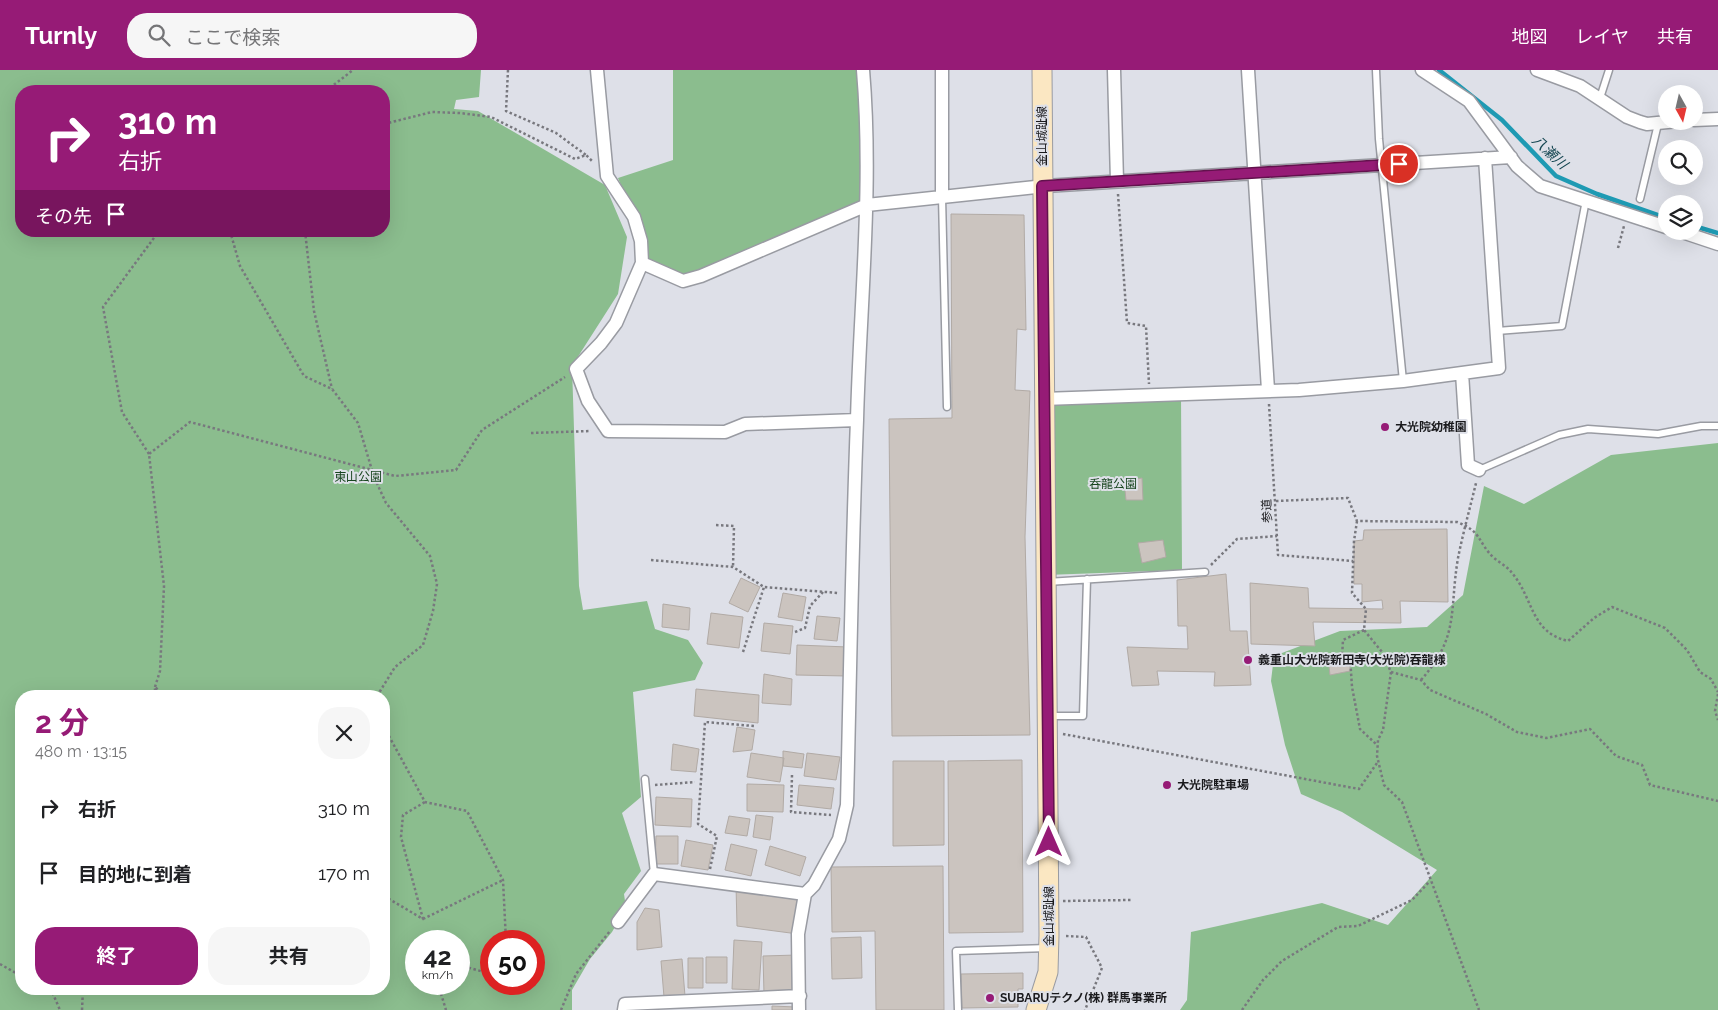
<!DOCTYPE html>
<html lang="ja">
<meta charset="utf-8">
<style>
body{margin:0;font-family:Raleway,"Noto Sans JP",sans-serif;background:#f6f6f6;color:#202124;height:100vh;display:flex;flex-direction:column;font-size:19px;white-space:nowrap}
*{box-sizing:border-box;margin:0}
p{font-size:16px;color:#757577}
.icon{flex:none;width:28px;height:28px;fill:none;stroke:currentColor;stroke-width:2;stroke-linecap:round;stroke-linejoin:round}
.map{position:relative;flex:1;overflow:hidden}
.sheet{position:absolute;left:15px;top:620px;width:375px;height:305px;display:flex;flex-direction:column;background:#fff;border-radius:20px;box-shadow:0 5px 20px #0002}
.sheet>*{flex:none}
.guide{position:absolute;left:15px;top:15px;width:375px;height:152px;border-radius:20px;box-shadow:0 5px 20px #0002;background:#961b76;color:#fff;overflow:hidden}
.needle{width:32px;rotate:172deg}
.buttons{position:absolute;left:1658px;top:15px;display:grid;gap:10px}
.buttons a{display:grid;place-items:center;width:45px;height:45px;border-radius:50%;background:#fff;box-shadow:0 5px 20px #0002;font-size:25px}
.speed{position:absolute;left:405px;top:860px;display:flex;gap:10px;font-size:25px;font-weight:700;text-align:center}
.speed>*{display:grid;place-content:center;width:65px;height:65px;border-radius:50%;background:#fff;box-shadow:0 5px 20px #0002;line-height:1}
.speed small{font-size:12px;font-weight:400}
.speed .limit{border:8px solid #d22;background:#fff;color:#111}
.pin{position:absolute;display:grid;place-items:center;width:42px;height:42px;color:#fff;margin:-21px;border:2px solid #fff;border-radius:50%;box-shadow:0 1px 5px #0007}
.me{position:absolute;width:55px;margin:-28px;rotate:0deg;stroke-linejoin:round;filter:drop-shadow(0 0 4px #0008)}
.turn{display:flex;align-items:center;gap:18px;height:105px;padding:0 20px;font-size:22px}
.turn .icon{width:65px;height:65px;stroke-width:2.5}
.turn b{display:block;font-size:35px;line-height:42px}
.then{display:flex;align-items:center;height:48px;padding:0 20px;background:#0003;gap:10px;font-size:19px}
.round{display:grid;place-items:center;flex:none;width:52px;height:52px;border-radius:20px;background:#f6f6f6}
.summary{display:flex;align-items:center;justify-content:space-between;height:85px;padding:0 20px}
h1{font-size:30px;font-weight:700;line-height:38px;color:#961b76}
.button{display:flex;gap:10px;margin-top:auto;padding:10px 20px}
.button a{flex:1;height:58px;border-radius:20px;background:#961b76;color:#fff;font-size:20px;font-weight:700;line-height:58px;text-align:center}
.button a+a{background:#f6f6f6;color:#202124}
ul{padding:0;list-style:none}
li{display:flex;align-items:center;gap:15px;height:65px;padding:0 20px}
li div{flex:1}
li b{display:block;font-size:19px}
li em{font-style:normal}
header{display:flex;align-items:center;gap:30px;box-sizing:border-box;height:70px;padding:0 25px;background:#961b76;color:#fff}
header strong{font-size:24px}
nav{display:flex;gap:28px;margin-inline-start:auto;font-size:18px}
.search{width:350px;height:45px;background:#f6f6f6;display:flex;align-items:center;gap:12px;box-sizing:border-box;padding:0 18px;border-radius:20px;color:#757577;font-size:19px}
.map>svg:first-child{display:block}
.green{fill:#8bbd8e;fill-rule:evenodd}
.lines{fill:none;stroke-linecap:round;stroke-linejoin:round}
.stream{stroke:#1e9ab3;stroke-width:4.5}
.building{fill:#cbc4bf;stroke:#b1aaa5}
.lane-casing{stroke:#999ba2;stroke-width:9}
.street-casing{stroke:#999ba2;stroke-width:15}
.secondary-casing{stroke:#999ba2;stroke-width:21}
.path{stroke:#78787e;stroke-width:2.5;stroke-dasharray:2.5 2.5;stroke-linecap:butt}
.lane{stroke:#fff;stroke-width:6}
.street{stroke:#fff;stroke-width:12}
.secondary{stroke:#fbe7c2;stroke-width:19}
.route-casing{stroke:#62124d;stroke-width:12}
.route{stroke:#961b76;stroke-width:9}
.poi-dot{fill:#961b76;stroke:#dee0e8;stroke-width:2}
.labels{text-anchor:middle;stroke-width:4;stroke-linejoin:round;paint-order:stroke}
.street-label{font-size:12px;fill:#1a1a1d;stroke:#dee0e8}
.poi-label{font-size:12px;font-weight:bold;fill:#1a1a1d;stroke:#dee0e8;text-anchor:start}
.park-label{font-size:12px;fill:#18451f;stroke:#dee0e8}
.water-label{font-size:14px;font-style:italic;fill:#154651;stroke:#dee0e8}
</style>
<header>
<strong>Turnly</strong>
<div class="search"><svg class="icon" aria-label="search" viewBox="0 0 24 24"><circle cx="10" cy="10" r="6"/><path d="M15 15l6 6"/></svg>ここで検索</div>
<nav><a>地図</a><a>レイヤ</a><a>共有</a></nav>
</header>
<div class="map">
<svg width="1718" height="940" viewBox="0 0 1718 940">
<rect width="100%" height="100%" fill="#dee0e8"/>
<path class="green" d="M0 0H481L479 27 456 30 454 39 478 41 605 115 627 167 618 224 572 296 579 516 583 540 647 531 655 559 688 570 703 593 695 610 633 622 641 727 622 743 641 801 624 824 626 838 612 862 590 889 572 920V940H0ZM21 21H384V161H21ZM21 626H384V919H21ZM416 871H459V914H416ZM491 871H534V914H491Z
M673 0H858L867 135 683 211 642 193 634 147 618 108 673 90Z
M1181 325 1182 500 1046 505 1043 329Z
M1718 373V940H1180L1187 930 1191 862 1322 833 1388 855 1437 800 1342 742 1301 724 1285 675 1271 611 1274 586 1340 561 1427 557 1463 525 1484 416 1524 434 1611 385Z"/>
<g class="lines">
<path class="stream" d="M1439 0 1502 50 1556 106 1597 124 1666 148
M1694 156 1718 163"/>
</g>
<path class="building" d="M951 144 1024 145 1026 260 1017 259 1015 320 1030 321 1025 467 1030 665 892 666 889 349 952 348Z
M1142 408 1143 430H1126L1124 411Z
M1447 459 1448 532 1400 531 1401 553 1313 552 1315 576 1251 574 1250 513 1308 518 1309 538 1383 539 1382 530 1362 532V514H1354V471L1363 470 1364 460Z
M1163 470 1166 487 1142 493 1138 473Z
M1226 504 1230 561H1247L1251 615 1214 616 1215 602 1157 601 1159 615 1132 616 1127 577 1188 579 1187 556H1178L1177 510Z
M741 508 760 517 748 542 729 533Z
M783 523 806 527 802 551 778 547Z
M663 534 690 538 689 560 662 557Z
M711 543 743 547 739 578 707 574Z
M817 546 840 548 837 571 814 569Z
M764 553 793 556 790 584 761 581Z
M797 575 848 577 847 606 796 605Z
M1350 587V601L1330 605 1328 588Z
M764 604 792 609 791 635 762 633Z
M696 619 759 625 758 653 694 646Z
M737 657 755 660 752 680 733 682Z
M673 674 699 679 696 702 671 700Z
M783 681 804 684 802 698 783 696Z
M751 683 784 688 780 712 747 707Z
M807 683 840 687 836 710 804 706Z
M1022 690 1023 862 949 863 948 691Z
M893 691H944V775L893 776Z
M747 714 784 715 783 742 747 741Z
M799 715 834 718 831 739 797 735Z
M656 727 692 729 691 757 655 755Z
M756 745 773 747 770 770 753 767Z
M729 746 750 749 747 766 725 763Z
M656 766H678V794H655Z
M686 770 713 775 708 800 681 796Z
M731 774 757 780 751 806 725 800Z
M770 776 806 787 800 806 765 795Z
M943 796 944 940H876L875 861 832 862 831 797Z
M736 815 803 823 798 864 737 856Z
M645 838 659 840 662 877 637 880V852Z
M861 867 862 908 832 909 831 868Z
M734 870 762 872 759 920 732 919Z
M797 885 798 923 764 924 763 886Z
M706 887H727V913H706Z
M688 888H703V918H688Z
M682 889 685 926 664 927 661 891Z
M1023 903V919H1018V937L962 938 961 904Z
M772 936 796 937V940H772Z"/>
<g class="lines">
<g class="lane-casing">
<path id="lane" d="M1376 0 1379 69 1403 311
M1600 28 1609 0
M942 127 947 337
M1640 129 1658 54
M1497 261 1562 256 1586 130
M1479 400 1559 365 1588 359 1658 364 1701 356H1718
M1047 512 1205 502
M1050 646H1083L1087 509
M645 709 654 804
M958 940 956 881 1048 878"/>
</g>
<g class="street-casing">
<path id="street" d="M597 0 607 106 634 147 641 171 642 193 616 253 601 273 576 299 588 331 608 361 725 362 745 354 857 350
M942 0V127
M1114 0 1117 111
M1248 0 1268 320
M1422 0 1469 31 1517 96 1540 116 1666 157
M1537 0 1580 16 1627 47 1640 52 1647 54 1678 51
M1694 50 1718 49
M1679 161 1718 174
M642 193 683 211 701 206 867 135 1045 116 1511 87
M1462 303 1468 395 1479 400
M1043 329 1299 320 1403 311 1499 298 1485 88
M618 852 654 804 805 824
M624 940 625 934 800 926
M799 940 798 864 805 824 814 815 839 769 847 735C850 607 852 479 857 350 860 234 873 117 863 0"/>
</g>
<g class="secondary-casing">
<path id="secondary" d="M1036 940 1048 902 1049 865 1042 0"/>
</g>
<path class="path" d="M508 0 506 41 556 63 586 85
M326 21 353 0
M384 54 432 42 460 43 491 47 575 89 586 85 592 91
M1118 124 1127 253 1146 256 1149 314
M230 161 240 196 304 306 332 319 358 353 374 407 386 433 430 486 437 514 433 541 423 575 395 597 377 626
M305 161 314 241 332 319
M1618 178 1624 156
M1269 334 1278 485 1353 491
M531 363 591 361
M149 384 122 342 103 237 159 161
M1276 431 1348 428 1357 451 1457 452C1483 462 1477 472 1494 488 1500 493 1508 497 1512 503 1534 529 1530 562 1568 571L1594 548 1612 537 1665 558 1687 580 1700 602 1711 609 1718 622
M1357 451 1354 471 1352 523 1366 539 1364 560 1382 582 1391 602 1383 660 1378 670 1377 686 1384 715 1402 732 1479 940
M716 455 734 456 733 497
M651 490 733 497 764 517 838 523
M1211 495 1237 469 1277 466
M1364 560 1343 570 1342 587H1350L1352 617 1360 659 1377 675
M795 562 805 558 810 536 823 522
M743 582 764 517
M1391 602 1421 610 1430 620 1486 644 1517 662 1546 668 1590 659 1616 686 1642 695 1650 715 1718 731
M1421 610C1460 566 1449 541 1458 488 1463 463 1470 438 1476 413
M155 617 160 601 164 516 149 384 190 352 395 406 456 400 482 360 565 307
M1718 624 1715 641 1718 650
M155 626V617L165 626
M384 657 425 732 467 741 503 810 506 871
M1063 664 1359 719 1377 693
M792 705 791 742 831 745
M655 715 695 712
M710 799 717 766 698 754 705 652 754 656
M384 826 423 849 401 767 403 745 425 732
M1063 831 1131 830
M423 849 503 810
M1066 866 1086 867 1102 898 1085 940
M0 894 21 906
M459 895 491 904
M438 914 446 940
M43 919 53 924 60 940
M82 940 83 919
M561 940 576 904 610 861
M1242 940 1263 910 1282 891 1338 857 1358 856 1412 830 1430 811"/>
<use href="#lane" class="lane"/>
<use href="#street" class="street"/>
<use href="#secondary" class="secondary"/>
</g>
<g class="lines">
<g class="route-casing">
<path id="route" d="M1049 772 1042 116 1399 94"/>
</g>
<use href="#route" class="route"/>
</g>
<g class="poi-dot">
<circle cx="1385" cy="357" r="5"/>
<circle cx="1248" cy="590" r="5"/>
<circle cx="1167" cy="715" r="5"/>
<circle cx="990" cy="928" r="5"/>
</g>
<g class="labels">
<g class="street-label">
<text transform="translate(1042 66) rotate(-90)" y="4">金山城趾線</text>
<text transform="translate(1267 441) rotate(-92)" y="4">参道</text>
<text transform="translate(1049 846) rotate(-90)" y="4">金山城趾線</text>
</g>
<g class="poi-label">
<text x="1395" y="361">大光院幼稚園</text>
<text x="1258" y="594">義重山大光院新田寺(大光院)吞龍様</text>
<text x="1177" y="719">大光院駐車場</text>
<text x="1000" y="932">SUBARUテクノ(株) 群馬事業所</text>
</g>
<g class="park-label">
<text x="358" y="411">東山公園</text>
<text x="1113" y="418">呑龍公園</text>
</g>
<g class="water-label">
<text transform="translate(1550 82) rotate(43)" y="5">八瀬川</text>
</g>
</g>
</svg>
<div class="buttons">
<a><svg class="needle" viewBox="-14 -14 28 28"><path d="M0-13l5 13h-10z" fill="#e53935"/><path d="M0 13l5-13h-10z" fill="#757577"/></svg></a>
<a><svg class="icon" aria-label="search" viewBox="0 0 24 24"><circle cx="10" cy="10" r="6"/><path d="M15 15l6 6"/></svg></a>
<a><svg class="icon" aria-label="layers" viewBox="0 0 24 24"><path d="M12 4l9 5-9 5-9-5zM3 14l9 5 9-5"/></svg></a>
</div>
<div class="speed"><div>42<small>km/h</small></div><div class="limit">50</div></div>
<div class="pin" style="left:1399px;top:94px;background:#d93025"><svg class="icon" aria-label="arrive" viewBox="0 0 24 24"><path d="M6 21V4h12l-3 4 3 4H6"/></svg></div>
<svg class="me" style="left:1049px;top:772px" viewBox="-20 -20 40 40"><path d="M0-17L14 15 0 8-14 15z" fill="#961b76" stroke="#fff" stroke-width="4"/></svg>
<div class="guide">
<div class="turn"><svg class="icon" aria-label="right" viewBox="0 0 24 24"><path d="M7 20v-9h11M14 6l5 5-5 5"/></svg><div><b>310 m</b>右折</div></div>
<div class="then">その先<svg class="icon" aria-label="arrive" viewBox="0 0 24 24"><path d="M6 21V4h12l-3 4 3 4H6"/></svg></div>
</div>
<section class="sheet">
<div class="summary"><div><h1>2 分</h1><p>480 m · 13:15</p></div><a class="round"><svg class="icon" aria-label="close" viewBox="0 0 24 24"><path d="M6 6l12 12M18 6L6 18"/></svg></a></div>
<ul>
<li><svg class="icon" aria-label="right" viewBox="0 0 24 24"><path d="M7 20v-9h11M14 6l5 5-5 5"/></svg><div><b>右折</b></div><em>310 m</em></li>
<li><svg class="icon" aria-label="arrive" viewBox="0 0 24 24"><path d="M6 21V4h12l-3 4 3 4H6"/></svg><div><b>目的地に到着</b></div><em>170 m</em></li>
</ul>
<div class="button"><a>終了</a><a>共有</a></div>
</section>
</div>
